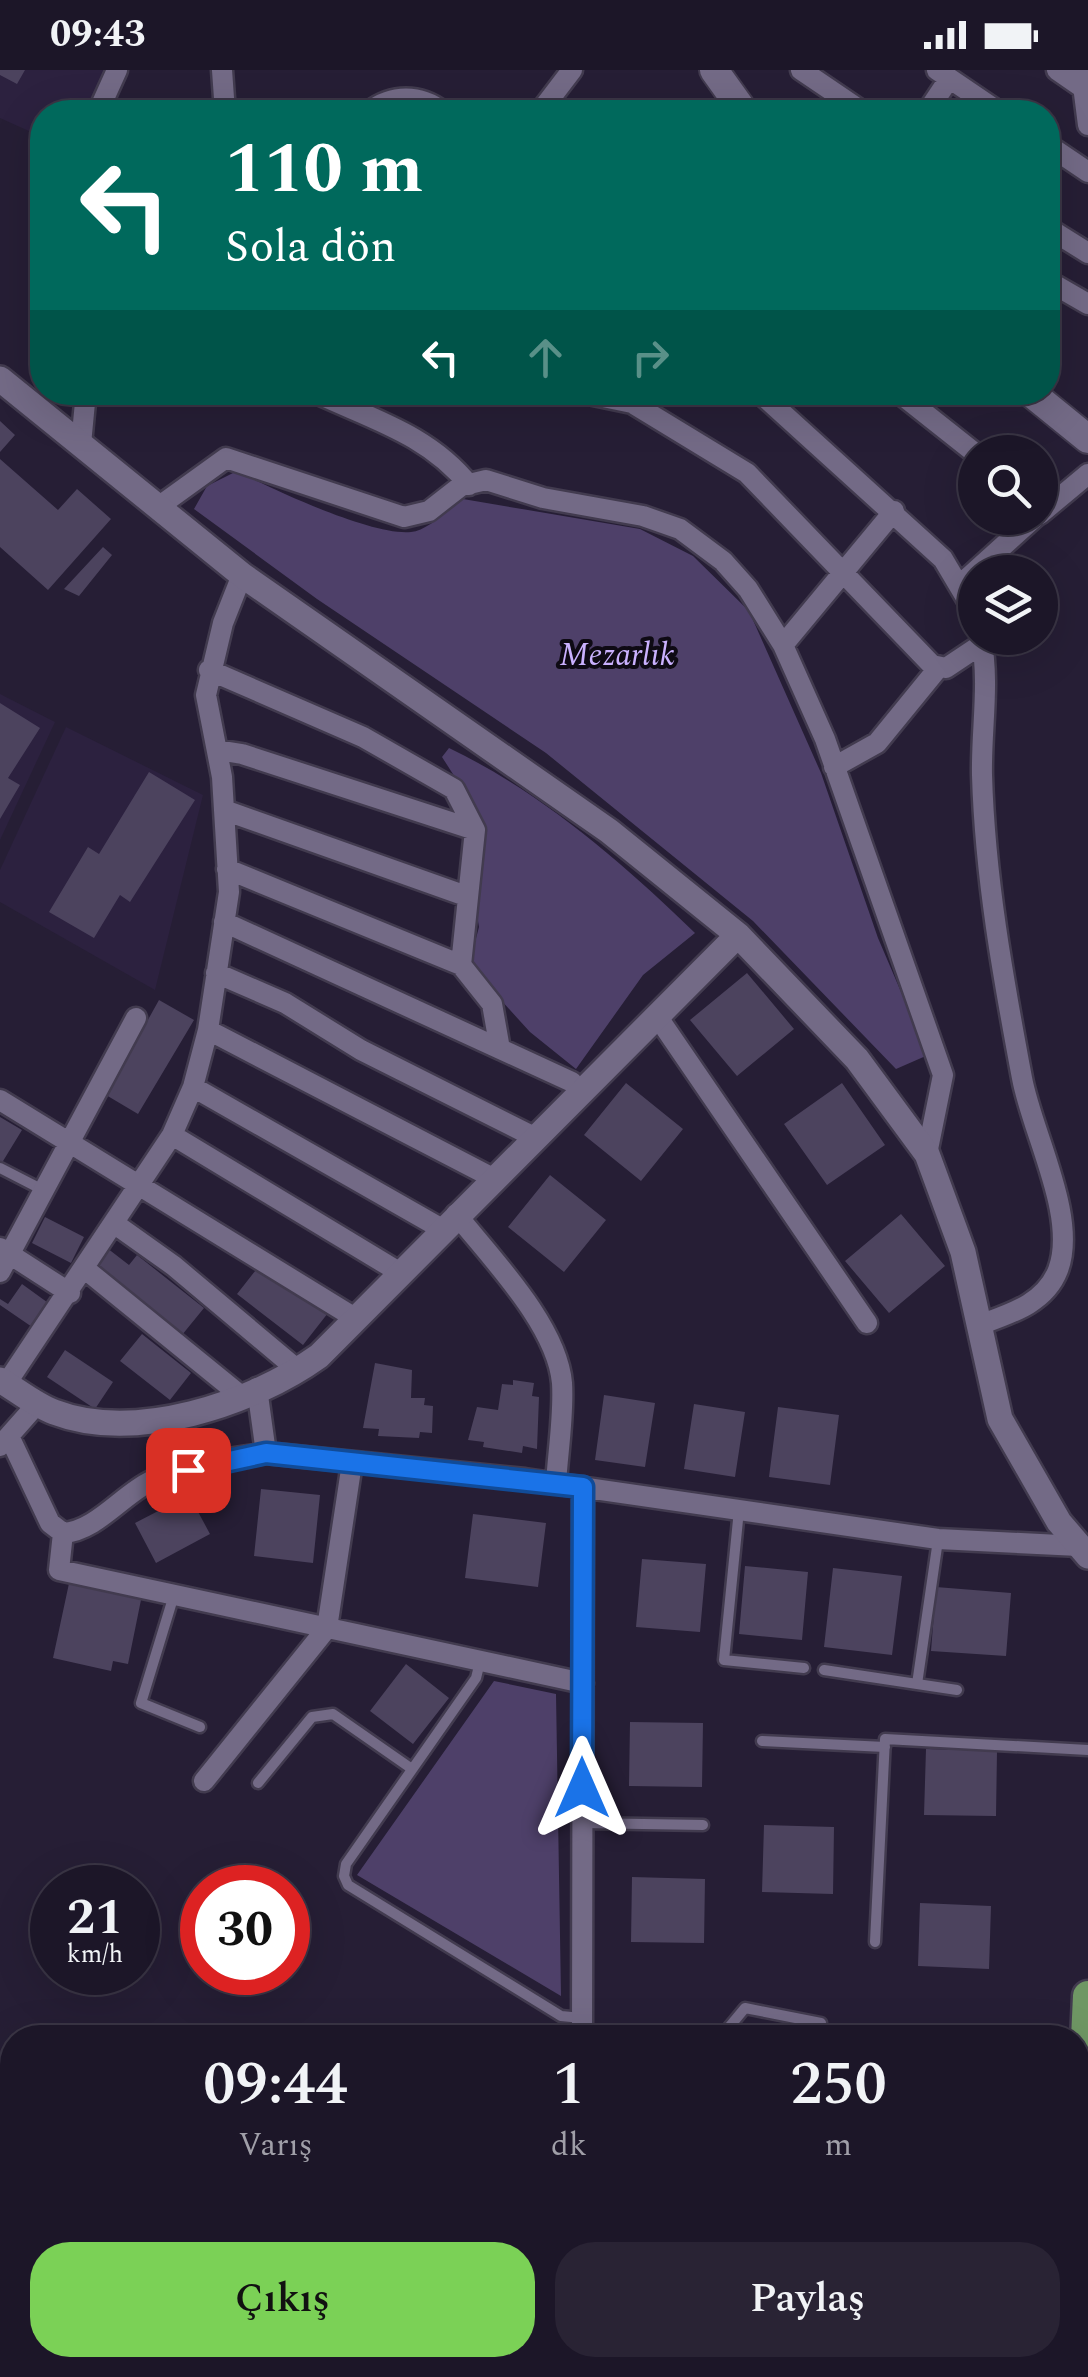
<!DOCTYPE html>
<html lang="tr">
<meta charset="utf-8">
<style>
body{margin:0;font-family:Spectral,serif;background:#292334;color:#f1f3f6;height:100vh;display:flex;flex-direction:column;font-size:38px;white-space:nowrap}
*{box-sizing:border-box;margin:0}
p{font-size:32px;color:#a09fa8}
.icon{flex:none;width:55px;height:55px;fill:none;stroke:currentColor;stroke-width:2;stroke-linecap:round;stroke-linejoin:round}
.map{position:relative;flex:1;overflow:hidden}
.side{position:absolute;left:0px;top:1955px;width:1090px;height:352px;display:flex;flex-direction:column;background:#1c1628;border-radius:40px 40px 0 0;box-shadow:0 10px 40px #0002,0 0 0 2px #3a3545}
.side>*{flex:none}
.hud{position:absolute;left:30px;top:30px;width:1030px;height:305px;border-radius:40px;box-shadow:0 10px 40px #0002,0 0 0 2px #3a3545;background:#00695c;color:#fff;overflow:hidden}
.tools{position:absolute;left:958px;top:365px;display:grid;gap:20px}
.tools a{display:grid;place-items:center;width:100px;height:100px;border-radius:50%;background:#1c1628;box-shadow:0 10px 40px #0002,0 0 0 2px #3a3545;font-size:50px}
.speed{position:absolute;left:30px;top:1795px;display:flex;gap:20px;font-size:50px;font-weight:700;text-align:center}
.speed>*{display:grid;place-content:center;width:130px;height:130px;border-radius:50%;background:#1c1628;box-shadow:0 10px 40px #0002,0 0 0 2px #3a3545;line-height:1}
.speed small{font-size:25px;font-weight:400}
.speed .limit{border:15px solid #d22;background:#fff;color:#111}
.pin{position:absolute;display:grid;place-items:center;width:85px;height:85px;color:#fff;margin:-42px;border-radius:20px;box-shadow:0 5px 15px #0006}
.me{position:absolute;width:110px;margin:-55px;rotate:0deg;stroke-linejoin:round;filter:drop-shadow(0 0 8px #0008)}
.turn{display:flex;align-items:center;gap:35px;height:210px;padding:0 30px;font-size:45px}
.turn .icon{width:130px;height:130px;stroke-width:2.5}
.turn b{display:block;font-size:70px;line-height:85px}
.lanes{display:flex;align-items:center;height:95px;padding:0 30px;background:#0003;justify-content:center;gap:50px;direction:ltr}
.lanes .off{opacity:.35}
.eta{display:flex;justify-content:space-evenly;align-items:center;height:170px;text-align:center}
.eta b{font-size:60px;font-weight:600;line-height:70px}
.action{display:flex;gap:20px;margin-top:auto;padding:20px 30px}
.action a{flex:1;height:115px;border-radius:40px;background:#7bd156;color:#111;font-size:40px;font-weight:600;line-height:115px;text-align:center}
.action a+a{background:#292334;color:#f1f3f6}
.status{display:flex;justify-content:space-between;align-items:center;height:70px;padding:0 50px;background:#1c1628;direction:ltr}
.status svg{height:28px;fill:currentColor}
.map>svg:first-child{display:block}
.built{fill:#2c213f}
.green{fill:#4e4069}
.building{fill:#4c435e}
.lines{fill:none;stroke-linecap:round;stroke-linejoin:round}
.service-casing{stroke:#423b4f;stroke-width:15}
.minor-casing{stroke:#423b4f;stroke-width:25}
.tertiary-casing{stroke:#423b4f;stroke-width:30}
.secondary-casing{stroke:#423b4f;stroke-width:32}
.trunk-casing{stroke:#423b4f;stroke-width:35}
.service{stroke:#736a86;stroke-width:10}
.minor{stroke:#736a86;stroke-width:20}
.tertiary{stroke:#736a86;stroke-width:25}
.secondary{stroke:#736a86;stroke-width:28}
.trunk{stroke:#6f9764;stroke-width:30}
.route-casing{stroke:#114b97;stroke-width:25}
.route{stroke:#1a73e8;stroke-width:18}
.labels{text-anchor:middle;stroke-width:8;stroke-linejoin:round;paint-order:stroke}
.park-label{font-size:32px;font-style:italic;fill:#cab1fe;stroke:#0e0a14}
</style>
<div class="status"><b>09:43</b><svg viewBox="0 0 49 12"><path d="M0 12V9h3v3zM5 12V6h3v6zM10 12V3h3v9zM15 12V0h3v12zM26 1h20v11H26zM47 4h2v5h-2z"/></svg></div>
<div class="map">
<svg width="1088" height="2307" viewBox="0 0 1088 2307">
<rect width="100%" height="100%" fill="#261e35"/>
<path class="built" d="M0 0H109L89 42H42V67L0 48Z
M0 624 55 652 0 770Z
M66 657 203 725 155 920 0 832V800Z"/>
<path class="green" d="M237 401C274 420 372 466 411 462 427 461 449 439 463 429L640 459 693 486 749 541 821 703 878 868 928 985 896 999 753 851 546 683 317 529 194 439 207 416Z
M449 678C541 722 623 793 695 863L643 905 576 999 530 962 469 895 479 857 474 827 485 754 442 687Z
M494 1611 556 1624 561 1926 357 1805Z"/>
<path class="building" d="M0 0H25L17 14 0 5Z
M0 351 15 365 0 382Z
M0 389 58 440 77 419 111 449 48 520 0 477Z
M103 477 112 485 79 526 64 519Z
M0 633 40 658 8 708 20 715 0 749Z
M149 702 195 730 130 832 120 825 94 868 49 842 88 777 99 784Z
M747 903 794 959 737 1006 690 950Z
M159 930 194 950 138 1044 106 1025Z
M626 1013 683 1059 641 1111 584 1065Z
M842 1013 885 1075 827 1115 784 1054Z
M0 1047 22 1060 0 1096Z
M550 1105 606 1150 564 1202 508 1157Z
M901 1144 945 1196 889 1243 845 1191Z
M45 1147 84 1167 71 1193 32 1173Z
M107 1178 129 1195 137 1185 204 1238 182 1265 93 1195Z
M259 1196 304 1231 307 1227 328 1243 303 1275 237 1224Z
M22 1214 51 1235 35 1259 0 1235V1229L8 1234Z
M142 1264 191 1303 170 1330 120 1291Z
M65 1280 113 1312 95 1339 47 1307Z
M375 1293 412 1300 411 1328H425L424 1335 433 1336 432 1363 420 1362 419 1368 378 1366 379 1359 363 1358Z
M513 1310 534 1313 532 1326 539 1327 537 1379 523 1376 522 1383 483 1377 484 1372 468 1370 477 1337 498 1340 502 1314 513 1315Z
M604 1325 655 1333 645 1397 595 1390Z
M694 1334 745 1342 735 1407 684 1399Z
M778 1337 839 1345 830 1415 769 1407Z
M261 1419 320 1425 313 1493 254 1486Z
M189 1425 210 1464 156 1493 135 1453Z
M473 1444 546 1453 538 1517 465 1508Z
M642 1489 706 1494 700 1562 636 1557Z
M745 1496 808 1502 802 1570 739 1564Z
M833 1498 902 1506 892 1585 824 1577Z
M71 1504 143 1520 128 1594 113 1591 111 1601 53 1588Z
M936 1517 1011 1523 1006 1586 931 1581Z
M406 1594 449 1628 413 1674 370 1641Z
M630 1652 703 1653 702 1717 629 1716Z
M926 1679 997 1681 996 1746 924 1745Z
M764 1755 834 1757 833 1824 762 1822Z
M632 1807 705 1809 704 1873 631 1872Z
M920 1833 991 1836 989 1899 918 1896Z"/>
<g class="lines">
<g class="service-casing">
<path id="service" d="M0 1098 43 1120
M739 1440 724 1590 804 1598
M174 1525 141 1633 200 1657
M480 1592 476 1608 346 1794 344 1806 348 1815 561 1946 582 1948
M824 1600 957 1620
M917 1614 938 1470
M762 1671 885 1677
M258 1713 312 1647 333 1644 412 1699
M583 1753 703 1755
M875 1872 885 1669 1088 1680
M720 1968 745 1938 821 1953 816 1968"/>
</g>
<g class="minor-casing">
<path id="minor" d="M222 0 225 42
M801 0 863 42
M937 0 999 42
M1057 0 1083 18
M1081 0 1088 55
M98 42 117 0
M369 42C392 24 420 24 443 42
M540 42 572 0
M927 42 949 9
M1048 75 1088 102
M1048 158 1088 183
M1048 211 1088 234
M314 322C371 349 428 364 469 415
M579 322 632 333 747 403 932 595 946 598 982 574
M759 322 943 489 975 543
M898 322 975 383
M81 374 86 322
M158 437 226 388 404 447 429 441 461 416 486 410 543 428 643 446 680 459 723 491 748 519 783 575 825 669 943 1005 927 1084
M1040 444 1088 404
M961 514 1034 448
M783 575 894 441
M209 600 363 667 454 719 475 760 461 895 492 934 500 979
M217 680 242 684 475 760
M834 697 877 673 939 597
M224 740 466 826
M227 799 461 895
M224 852 572 1012
M216 903 285 933 361 980 534 1067
M657 946 867 1253
M208 960 493 1108
M193 1017 442 1159
M0 1030 355 1248
M172 1065 399 1202
M456 1144C491 1188 557 1255 562 1313 564 1345 558 1381 556 1413
M115 1154 174 1196 299 1301
M0 1178 70 1223
M85 1199 240 1325
M0 1202 136 948
M979 1255C1009 1244 1045 1234 1058 1200 1078 1147 1032 1063 1022 1008 1003 907 985 808 982 705 981 660 990 612 981 568
M6 1314 172 1065 193 1017 208 960 229 822 222 707 206 625 223 553 242 505
M257 1318 266 1383
M9 1366 50 1453 63 1463C96 1461 122 1425 151 1411 185 1395 228 1389 266 1383L525 1409 938 1469 1079 1476
M0 1376 38 1333
M63 1463 59 1500 583 1613
M204 1711 327 1558 352 1393
M582 1968 583 1417"/>
</g>
<g class="tertiary-casing">
<path id="tertiary" d="M0 309 242 505 609 761 738 865 857 989 927 1084 963 1182 1000 1349 1059 1452 1088 1486
M0 1310C17 1320 35 1335 54 1342 135 1373 252 1334 319 1286L738 865"/>
</g>
<g class="secondary-casing">
<path id="secondary" d="M714 0 744 42
M1030 322 1088 369"/>
</g>
<g class="trunk-casing">
<path id="trunk" d="M1078 2141 1088 1926
M1069 2307 1070 2295"/>
</g>
<use href="#service" class="service"/>
<use href="#minor" class="minor"/>
<use href="#tertiary" class="tertiary"/>
<use href="#secondary" class="secondary"/>
<use href="#trunk" class="trunk"/>
</g>
<g class="lines">
<g class="route-casing">
<path id="route" d="M188 1400 266 1383 583 1417 582 1718"/>
</g>
<use href="#route" class="route"/>
</g>
<g class="labels">
<g class="park-label">
<text x="617" y="595">Mezarlık</text>
</g>
</g>
</svg>
<div class="tools">
<a><svg class="icon" aria-label="search" viewBox="0 0 24 24"><circle cx="10" cy="10" r="6"/><path d="M15 15l6 6"/></svg></a>
<a><svg class="icon" aria-label="layers" viewBox="0 0 24 24"><path d="M12 4l9 5-9 5-9-5zM3 14l9 5 9-5"/></svg></a>
</div>
<div class="speed"><div>21<small>km/h</small></div><div class="limit">30</div></div>
<div class="pin" style="left:188px;top:1400px;background:#d93025"><svg class="icon" aria-label="arrive" viewBox="0 0 24 24"><path d="M6 21V4h12l-3 4 3 4H6"/></svg></div>
<svg class="me" style="left:582px;top:1718px" viewBox="-20 -20 40 40"><path d="M0-17L14 15 0 8-14 15z" fill="#1a73e8" stroke="#fff" stroke-width="4"/></svg>
<div class="hud">
<div class="turn"><svg class="icon" aria-label="left" viewBox="0 0 24 24"><path d="M17 20v-9H6M10 6l-5 5 5 5"/></svg><div><b>110 m</b>Sola dön</div></div>
<div class="lanes"><svg class="icon" aria-label="left" viewBox="0 0 24 24"><path d="M17 20v-9H6M10 6l-5 5 5 5"/></svg><svg class="icon off" aria-label="ahead" viewBox="0 0 24 24"><path d="M12 20V5M6 11l6-6 6 6"/></svg><svg class="icon off" aria-label="right" viewBox="0 0 24 24"><path d="M7 20v-9h11M14 6l5 5-5 5"/></svg></div>
</div>
<section class="side">
<div class="eta">
<div><b>09:44</b><p>Varış</p></div>
<div><b>1</b><p>dk</p></div>
<div><b>250</b><p>m</p></div>
</div>
<div class="action"><a>Çıkış</a><a>Paylaş</a></div>
</section>
</div>
